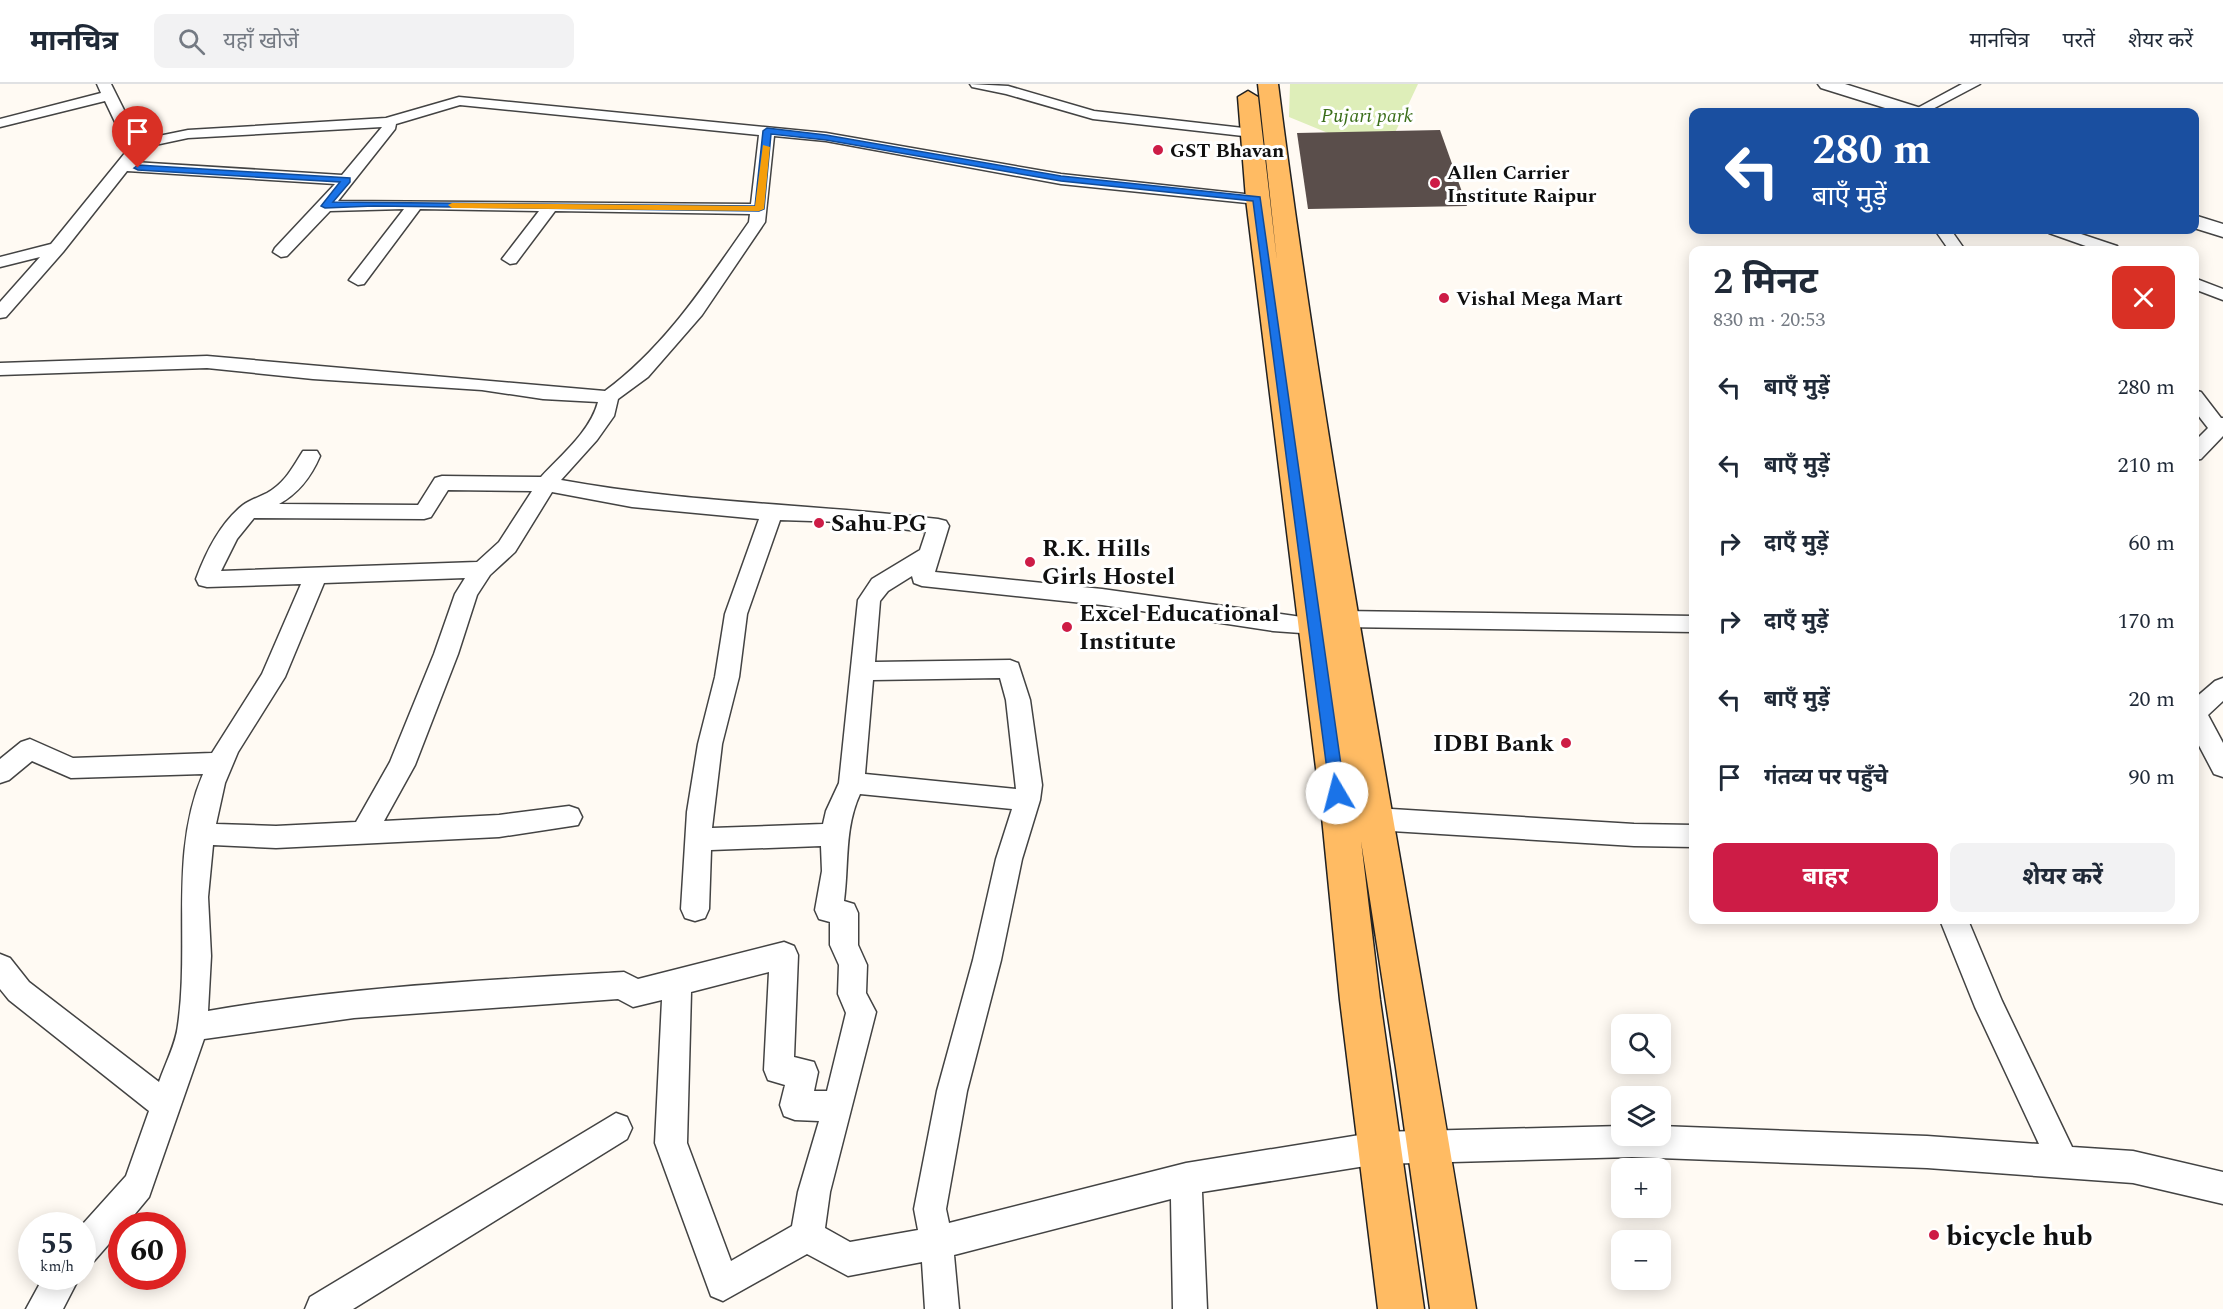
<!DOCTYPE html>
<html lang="hi">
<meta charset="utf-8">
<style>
body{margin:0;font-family:Spectral,"Noto Sans Devanagari",serif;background:#f2f2f3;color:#1f2937;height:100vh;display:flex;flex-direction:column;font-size:22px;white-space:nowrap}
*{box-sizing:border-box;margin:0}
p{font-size:20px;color:#747a83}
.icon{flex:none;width:33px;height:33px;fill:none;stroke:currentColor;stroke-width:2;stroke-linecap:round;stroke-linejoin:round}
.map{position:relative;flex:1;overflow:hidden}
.panel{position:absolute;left:1689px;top:162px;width:510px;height:678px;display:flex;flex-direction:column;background:#fff;border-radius:12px;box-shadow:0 3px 15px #0003}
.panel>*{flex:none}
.hud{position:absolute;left:1689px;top:24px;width:510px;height:126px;border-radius:12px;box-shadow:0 3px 15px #0003;background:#1a4fa0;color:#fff;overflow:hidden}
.tools{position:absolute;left:1611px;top:930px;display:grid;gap:12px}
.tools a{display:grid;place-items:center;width:60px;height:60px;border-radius:12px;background:#fff;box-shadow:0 3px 15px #0003;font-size:30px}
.speed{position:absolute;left:18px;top:1128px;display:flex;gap:12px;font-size:30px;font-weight:700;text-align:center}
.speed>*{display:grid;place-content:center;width:78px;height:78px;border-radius:50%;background:#fff;box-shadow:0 3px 15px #0003;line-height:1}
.speed small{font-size:15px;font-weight:400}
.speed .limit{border:9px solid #d22;background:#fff;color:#111}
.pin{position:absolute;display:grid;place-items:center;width:51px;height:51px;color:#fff;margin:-62px -26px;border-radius:50% 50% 50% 0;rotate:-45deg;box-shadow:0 0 6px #0007}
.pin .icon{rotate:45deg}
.me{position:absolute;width:66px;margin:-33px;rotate:352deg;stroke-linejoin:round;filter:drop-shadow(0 0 4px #0008)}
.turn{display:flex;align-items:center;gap:21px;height:126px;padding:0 24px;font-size:27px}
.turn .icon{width:78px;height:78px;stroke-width:2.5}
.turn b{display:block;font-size:42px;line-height:51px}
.round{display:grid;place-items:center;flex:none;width:63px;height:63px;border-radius:12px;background:#f2f2f3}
.overview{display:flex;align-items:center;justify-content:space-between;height:102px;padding:0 24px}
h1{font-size:36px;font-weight:700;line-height:45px}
.button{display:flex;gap:12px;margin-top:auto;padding:12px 24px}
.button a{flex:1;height:69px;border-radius:12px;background:#cd1c46;color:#fff;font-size:24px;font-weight:700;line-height:69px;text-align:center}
.button a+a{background:#f2f2f3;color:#1f2937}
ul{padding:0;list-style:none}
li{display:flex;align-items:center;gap:18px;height:78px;padding:0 24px}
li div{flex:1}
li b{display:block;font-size:22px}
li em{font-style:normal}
header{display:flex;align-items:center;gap:36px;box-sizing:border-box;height:84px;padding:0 30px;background:#fff;border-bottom:2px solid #e0e1e3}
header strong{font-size:28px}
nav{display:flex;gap:33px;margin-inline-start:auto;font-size:21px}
.search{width:420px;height:54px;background:#f2f2f3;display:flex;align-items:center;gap:15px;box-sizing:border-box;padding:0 21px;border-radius:12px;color:#747a83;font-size:22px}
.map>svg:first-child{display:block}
.green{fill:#deeeb9}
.building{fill:#5a4e4b}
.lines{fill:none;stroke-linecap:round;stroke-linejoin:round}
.minor-casing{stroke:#434343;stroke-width:3}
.tertiary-casing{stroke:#434343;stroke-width:3}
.primary-casing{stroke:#212121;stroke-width:3}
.minor{fill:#fff;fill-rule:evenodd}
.tertiary{fill:#fff;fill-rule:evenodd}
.primary{fill:#ffbb63;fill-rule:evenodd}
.route{fill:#1a73e8;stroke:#114b97;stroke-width:1.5}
.slow{fill:#f59e0b}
.poi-dot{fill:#cd1c46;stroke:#fff;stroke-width:2}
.labels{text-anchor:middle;stroke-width:6;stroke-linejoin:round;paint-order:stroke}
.far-park-label{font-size:20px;font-style:italic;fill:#3b6e1a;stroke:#fff}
.far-poi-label{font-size:20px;font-weight:bold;fill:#101010;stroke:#fff;text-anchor:start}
.poi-label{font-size:24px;font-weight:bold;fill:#101010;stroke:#fff;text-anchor:start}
.near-poi-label{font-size:28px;font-weight:bold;fill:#101010;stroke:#fff;text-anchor:start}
</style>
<header>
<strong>मानचित्र</strong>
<div class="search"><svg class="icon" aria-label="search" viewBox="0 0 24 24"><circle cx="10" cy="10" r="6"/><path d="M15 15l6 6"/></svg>यहाँ खोजें</div>
<nav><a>मानचित्र</a><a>परतें</a><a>शेयर करें</a></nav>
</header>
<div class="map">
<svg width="2223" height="1225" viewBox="0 0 2223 1225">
<rect width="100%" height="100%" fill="#fffaf3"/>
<path class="green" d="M1290 0H1418L1384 72 1289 33Z"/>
<path class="building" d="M1440 46 1467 122 1308 125 1297 49Z"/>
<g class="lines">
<g class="minor-casing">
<path id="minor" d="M97 0H111L139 56 188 46 386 34 459 13 826 49 1061 90 1263 112 1265 115 1257 120 1061 100 826 57 774 52 765 138 702 231 648 293 618 315 614 332 597 356 561 396C686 419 812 420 938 435L946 437 949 442 935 488 1102 505 1323 536 1326 542 1323 548 1315 550 1273 547 1102 521 922 502 914 499 912 492 888 507 880 517 875 578 1010 576 1018 579 1030 616 1042 701 1040 716 1022 775 1001 876 967 1007 946 1125 949 1139 1186 1079 1378 1048 1622 1042V1052H1660V1042L1927 1052 2039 1060 1975 923 1940 836H1968L2002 917 2072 1063 2133 1067 2223 1088V1120L2133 1099 1927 1084 1632 1073 1378 1080 1202 1108 1207 1225H1173L1171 1115 954 1171 959 1225H925L922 1178 848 1192 807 1170 723 1217 711 1212 655 1059 662 916 633 923 618 915 354 934 204 955 149 1113 125 1142H122V1145L94 1177 82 1181 81 1142 126 1092 149 1027 9 916 0 905V870L10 874 29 898 159 998C165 980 176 960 178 941 190 858 169 769 203 690L71 694 32 677 9 696 0 699V675L21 658 30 655 73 674 212 669 262 590 301 500 207 503 199 501 196 495C206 468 220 439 243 421 250 416 259 413 267 409 286 398 292 384 303 367H317L320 372C311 393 299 409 279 420L418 421 435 394 442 392 541 393C561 371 590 348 598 318L543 315 482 306 313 295 207 284 0 291V279L207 272 605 307C666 262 706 199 749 138L750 130 555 127 516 179 510 180 502 175 539 127 420 125 364 200 358 201 349 196 404 125 330 127 287 172 281 173 273 168 275 164 335 100 127 87 63 168 6 233 0 234V218L40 173 0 183V173L51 160 125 69 126 61 105 17 0 43V35L101 9ZM460 21 759 51 751 120 338 117 395 45 396 40ZM382 43 342 91 134 78 141 64 188 54ZM448 406 532 407 499 458 477 478 221 487 237 455 254 434 424 435 431 433ZM552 408 632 423 759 435 725 530 715 593 698 660 687 728 681 825 685 834 695 837 705 834 709 825 711 766 821 762 822 787 815 826 819 835 830 838V861L839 881 838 910 846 929 827 1007H814L818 988 814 978 794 973 798 871 794 862 784 858 638 895 624 888C485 896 346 903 208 927L211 872 208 813 213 761 276 764 499 753 578 741 582 733 578 725 569 722 499 731 384 737 415 681 458 570 477 511 490 491 515 468ZM780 436 843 438 926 448 920 466 872 495 858 516 839 699 826 727 823 740 712 744 722 660 739 593 747 530ZM465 494 455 510 434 570 390 678 356 738 276 742 216 740 225 699 238 668 285 593 324 499ZM1000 594 1006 616 1016 705 865 690 873 596ZM860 710 1012 725 996 775 973 876 937 1007 914 1125 918 1146 850 1158 825 1144 830 1108 876 928 866 909 867 881 858 861V829L854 820 844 817C849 780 844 745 860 710ZM769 888 764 986 768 996 785 1001 780 1021 784 1032 795 1036 819 1037 798 1108 792 1142 731 1177 687 1059 691 908Z
M970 0 1008 2 1094 27 1252 45 1259 49 1252 53 1093 35 1006 10 972 3Z
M1962 0H1980L1927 28H1910Z
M1935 146H1951L1965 166H1949Z
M2047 146H2069L2117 162 2119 166H2097L2049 149Z
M2194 194 2223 205V216L2194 205Z
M2194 306 2201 308 2221 334H2223V352L2201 375 2194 376V358L2208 344 2194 326Z
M1341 527 1694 532V548L1341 543 1333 541 1330 535 1333 529Z
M2223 594V617L2208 631 2223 659V693L2214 690 2194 652V615L2215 597Z
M1375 724 1634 740 1694 741V763L1634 762 1375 746 1366 743 1362 735 1366 727Z
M616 1029 627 1033 632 1044 627 1055 353 1225H305L310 1213Z
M44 1192H80L63 1225H26Z"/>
</g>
<g class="tertiary-casing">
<path id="tertiary" d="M1818 0H1845L1921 24 1924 28H1898L1821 4Z
M2194 131 2223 140V153L2194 144Z"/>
</g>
<g class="primary-casing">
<path id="primary" d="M1258 0H1278C1330 411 1411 816 1476 1225H1430L1396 984 1361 757 1380 916 1424 1225H1378L1340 916 1322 733 1246 115 1238 13 1248 7 1258 13 1277 177Z"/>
</g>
<use href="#minor" class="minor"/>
<use href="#tertiary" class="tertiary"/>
<use href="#primary" class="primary"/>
</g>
<path class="route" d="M767 44 826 51 1061 92 1260 113 1345 709 1342 713H1332L1330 709 1253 117 1061 97 826 56 771 50 764 125 759 127 374 122 325 124 321 122 340 98 138 86 134 84 138 81 350 94V98L333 118 755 122 763 47Z"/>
<path class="slow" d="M763 61 770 63 764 125 759 127 452 124 448 121 452 119 755 122Z"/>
<g class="poi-dot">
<circle cx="1158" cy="66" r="6"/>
<circle cx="1435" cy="99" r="6"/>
<circle cx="1444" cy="214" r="6"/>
<circle cx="819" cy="439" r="6"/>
<circle cx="1030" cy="478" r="6"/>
<circle cx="1067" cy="543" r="6"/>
<circle cx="1566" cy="659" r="6"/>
<circle cx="1934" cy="1151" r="6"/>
</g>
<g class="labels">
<g class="far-park-label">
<text x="1367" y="38">Pujari park</text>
</g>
<g class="far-poi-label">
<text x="1170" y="73">GST Bhavan</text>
<text x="1447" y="95">Allen Carrier<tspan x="1447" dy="23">Institute Raipur</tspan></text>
<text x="1456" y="221">Vishal Mega Mart</text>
</g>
<g class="poi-label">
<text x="831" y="447">Sahu PG</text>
<text x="1042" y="472">R.K. Hills<tspan x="1042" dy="28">Girls Hostel</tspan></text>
<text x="1079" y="537">Excel Educational<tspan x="1079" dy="28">Institute</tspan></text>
<text x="1554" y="667" text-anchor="end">IDBI Bank</text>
</g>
<g class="near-poi-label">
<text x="1946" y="1161">bicycle hub</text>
</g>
</g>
</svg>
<div class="tools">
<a><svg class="icon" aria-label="search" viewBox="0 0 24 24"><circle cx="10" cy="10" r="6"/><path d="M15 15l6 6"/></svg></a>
<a><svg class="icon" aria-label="layers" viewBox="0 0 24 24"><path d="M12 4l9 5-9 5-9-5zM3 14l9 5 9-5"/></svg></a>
<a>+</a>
<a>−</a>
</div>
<div class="speed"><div>55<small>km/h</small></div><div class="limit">60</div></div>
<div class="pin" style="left:138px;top:84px;background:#d93025"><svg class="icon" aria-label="arrive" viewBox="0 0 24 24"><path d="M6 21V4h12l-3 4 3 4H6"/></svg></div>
<svg class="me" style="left:1337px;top:709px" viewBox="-20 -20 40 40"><circle r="19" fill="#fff"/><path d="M0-13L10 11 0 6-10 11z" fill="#1a73e8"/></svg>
<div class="hud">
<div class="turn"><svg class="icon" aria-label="left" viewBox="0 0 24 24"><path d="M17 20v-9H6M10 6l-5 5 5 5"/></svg><div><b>280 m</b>बाएँ मुड़ें</div></div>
</div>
<section class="panel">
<div class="overview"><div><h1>2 मिनट</h1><p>830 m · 20:53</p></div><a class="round" style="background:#d93025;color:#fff"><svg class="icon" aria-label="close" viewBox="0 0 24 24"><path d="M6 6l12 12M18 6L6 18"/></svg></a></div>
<ul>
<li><svg class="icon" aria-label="left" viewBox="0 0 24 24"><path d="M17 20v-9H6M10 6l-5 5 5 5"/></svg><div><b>बाएँ मुड़ें</b></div><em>280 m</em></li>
<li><svg class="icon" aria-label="left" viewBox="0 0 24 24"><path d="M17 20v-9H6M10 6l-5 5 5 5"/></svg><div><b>बाएँ मुड़ें</b></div><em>210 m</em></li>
<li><svg class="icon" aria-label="right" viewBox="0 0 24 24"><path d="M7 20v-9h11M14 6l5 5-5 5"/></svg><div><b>दाएँ मुड़ें</b></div><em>60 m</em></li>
<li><svg class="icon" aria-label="right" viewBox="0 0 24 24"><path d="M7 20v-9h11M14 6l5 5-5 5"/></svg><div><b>दाएँ मुड़ें</b></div><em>170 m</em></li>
<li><svg class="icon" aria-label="left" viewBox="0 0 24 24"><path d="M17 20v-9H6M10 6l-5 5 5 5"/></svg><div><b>बाएँ मुड़ें</b></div><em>20 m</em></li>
<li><svg class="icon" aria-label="arrive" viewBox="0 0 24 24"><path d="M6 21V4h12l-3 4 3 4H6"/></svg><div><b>गंतव्य पर पहुँचे</b></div><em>90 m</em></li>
</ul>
<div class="button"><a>बाहर</a><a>शेयर करें</a></div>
</section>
</div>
